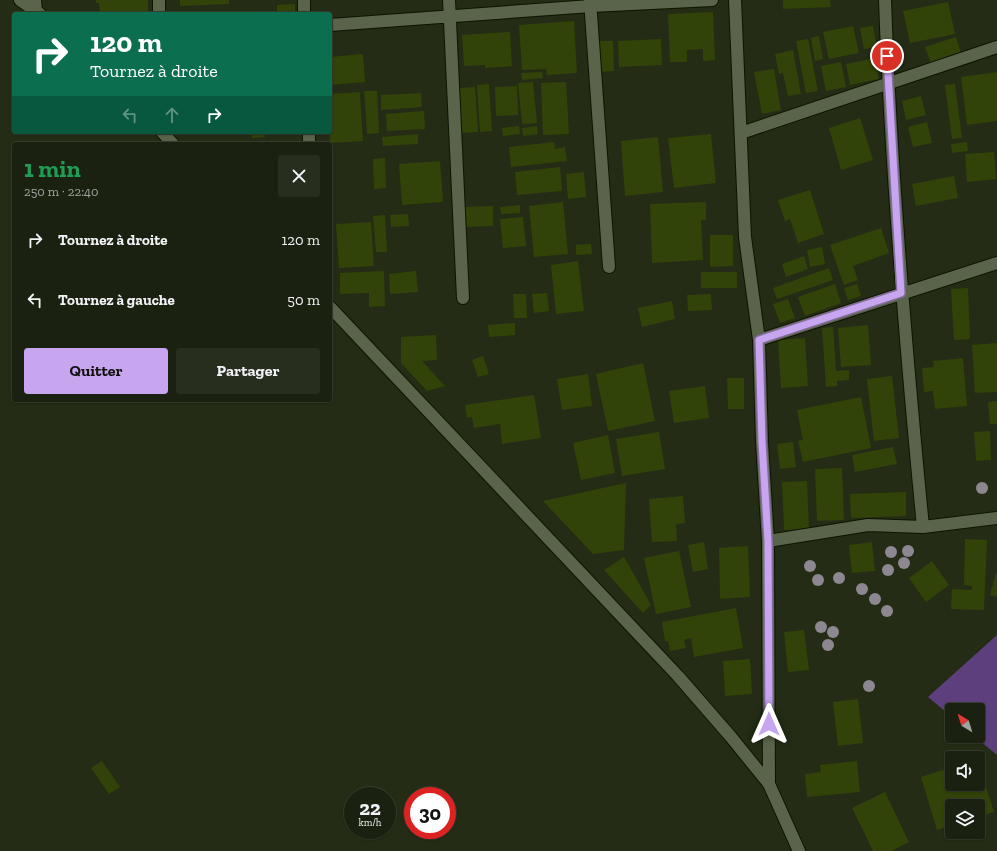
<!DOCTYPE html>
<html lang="fr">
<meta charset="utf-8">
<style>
body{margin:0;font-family:"Zilla Slab",serif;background:#282e1e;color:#f1f3f6;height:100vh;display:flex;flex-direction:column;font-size:15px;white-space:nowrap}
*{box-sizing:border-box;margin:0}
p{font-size:13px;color:#a0a39f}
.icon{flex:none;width:22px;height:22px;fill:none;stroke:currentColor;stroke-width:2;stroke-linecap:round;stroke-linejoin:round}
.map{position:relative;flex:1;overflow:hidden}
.panel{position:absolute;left:12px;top:142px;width:320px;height:260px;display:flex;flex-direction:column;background:#1b2110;border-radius:4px;box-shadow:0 1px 3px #0004,0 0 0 1px #393e30}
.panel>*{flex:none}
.guide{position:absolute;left:12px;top:12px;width:320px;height:122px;border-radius:4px;box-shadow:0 1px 3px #0004,0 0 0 1px #393e30;background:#0b6e4f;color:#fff;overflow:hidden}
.needle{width:26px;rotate:322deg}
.buttons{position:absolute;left:945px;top:703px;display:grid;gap:8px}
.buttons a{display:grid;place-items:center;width:40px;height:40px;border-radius:4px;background:#1b2110;box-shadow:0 1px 3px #0004,0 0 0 1px #393e30;font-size:20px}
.speed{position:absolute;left:344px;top:787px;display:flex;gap:8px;font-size:20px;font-weight:700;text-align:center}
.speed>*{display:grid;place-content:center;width:52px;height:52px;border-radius:50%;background:#1b2110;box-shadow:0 1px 3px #0004,0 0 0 1px #393e30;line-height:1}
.speed small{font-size:10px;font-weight:400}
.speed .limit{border:6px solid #d22;background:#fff;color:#111}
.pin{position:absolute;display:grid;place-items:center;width:34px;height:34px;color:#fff;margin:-17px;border:2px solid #fff;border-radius:50%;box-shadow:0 1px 4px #0007}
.me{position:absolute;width:44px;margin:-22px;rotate:0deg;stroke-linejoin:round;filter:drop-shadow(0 0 3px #0008)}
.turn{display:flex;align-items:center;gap:14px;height:84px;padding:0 12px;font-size:18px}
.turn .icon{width:52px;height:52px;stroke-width:2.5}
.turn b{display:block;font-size:28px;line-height:34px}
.lanes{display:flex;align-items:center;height:38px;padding:0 12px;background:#0003;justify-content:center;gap:20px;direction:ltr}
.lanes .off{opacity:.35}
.round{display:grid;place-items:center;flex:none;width:42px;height:42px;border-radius:4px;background:#282e1e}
.summary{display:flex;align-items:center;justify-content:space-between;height:68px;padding:0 12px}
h1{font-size:24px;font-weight:800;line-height:30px;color:#1e9e55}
.cta{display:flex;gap:8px;margin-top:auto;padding:8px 12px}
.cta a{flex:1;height:46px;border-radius:4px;background:#c8a6ef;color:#111;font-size:16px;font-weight:800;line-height:46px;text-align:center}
.cta a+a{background:#282e1e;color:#f1f3f6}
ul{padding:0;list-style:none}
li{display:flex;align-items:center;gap:12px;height:60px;padding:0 12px}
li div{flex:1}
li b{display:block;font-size:15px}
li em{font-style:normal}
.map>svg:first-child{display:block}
.forest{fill:#5e3f7d}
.building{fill:#314308}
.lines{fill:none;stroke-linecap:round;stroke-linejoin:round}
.street-casing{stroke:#0d1401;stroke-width:14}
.secondary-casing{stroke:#0d1401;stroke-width:14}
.street{stroke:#5a644a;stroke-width:12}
.secondary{stroke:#5a644a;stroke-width:12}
.tree{fill:#8c8791}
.route-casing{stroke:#826c9b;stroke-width:10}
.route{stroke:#c8a6ef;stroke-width:7}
</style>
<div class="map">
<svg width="997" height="851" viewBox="0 0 997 851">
<rect width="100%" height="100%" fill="#242c15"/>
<path class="forest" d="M997 635V755L974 736H978V710H952V717L928 697Z"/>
<path class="building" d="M96 0H148V14H100L99 3H96Z
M180 0H229V4L180 6Z
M783 0H830L831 7 783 9Z
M948 2 955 34 910 43 903 11Z
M295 4V14H277V5Z
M713 12 715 60 703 61V49L687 50V62H670L668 14Z
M574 21 577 73 547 75 546 69 522 70 519 25Z
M853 26 859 53 829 59 823 32Z
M873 26 877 47 864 49 860 28Z
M510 32 512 66 485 68V65L464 66 462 35Z
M819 36 823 59 815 61 811 38Z
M956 37 961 53 931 63 925 47Z
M661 39 662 65 619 67 618 41Z
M808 39 818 91 806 93 796 41Z
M598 41H613L614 71 599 72Z
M793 50 801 94 788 96 783 73 779 74 775 54Z
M363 54 365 82 330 85V57Z
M875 58 879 79 850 85 846 64Z
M841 62 846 87 826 91 821 66Z
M774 69 781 110 762 114 754 72Z
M542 72 543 78 522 80 521 73Z
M997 72V121L967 125 961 77Z
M533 82 537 123 522 124 518 83Z
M566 82 569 134 543 135 541 83Z
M489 84 492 131 480 132 477 85Z
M955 84 962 138 952 139 945 85Z
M517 86 518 115 496 116 495 87Z
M475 87 478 132 461 133 458 88Z
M364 91H377L379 133 367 134Z
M360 92 363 141 330 143V94Z
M421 93 422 107 381 110V95Z
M921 96 926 115 906 120 902 101Z
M424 111 425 129 387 131 386 114Z
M860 118 873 160 841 170 829 128Z
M927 122 932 143 913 147 908 127Z
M519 126 520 134 503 136 502 128Z
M537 126 538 134 523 136 522 128Z
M251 132H265V137L252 138Z
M418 134V144L383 146 382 137Z
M711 134 716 183 674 188 668 138Z
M658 137 663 192 625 196 621 141Z
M554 142 555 149 565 147 567 161 511 167 509 147Z
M967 142 968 151 952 153 951 144Z
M994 152 996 179 967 182 965 154Z
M385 158 386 188 374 189 373 159Z
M440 161 443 202 402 205 399 164Z
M560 167 562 191 517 195 515 172Z
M584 172 586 197 568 199 566 174Z
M954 176 958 198 916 206 912 184Z
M810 190 824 234 798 243 790 219 785 221 778 200Z
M563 202 568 254 534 257 529 206Z
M706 202V220H701L703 260 652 263 650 204Z
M520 205V213L501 214 500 207Z
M493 206V226L466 227 465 207Z
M408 214 409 226 391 227 390 215Z
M385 215 387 252H376L373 216Z
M523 217 526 246 503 248 500 219Z
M371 222 374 266 339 268 336 224Z
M881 228 889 253 853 266 858 280 844 285 830 245Z
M710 235H733V266L710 267Z
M591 244 592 254 576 255V245Z
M822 247 825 264 810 267 807 250Z
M804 256 808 269 786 277 782 264Z
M578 261 584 311 556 314 551 265Z
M829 268 833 280 777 299 773 288Z
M384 271 385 306 369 307V293L340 294V273Z
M416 271 418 292 390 294 389 274Z
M701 272H737V288H701Z
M835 284 841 303 805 316 798 297Z
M857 284 861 296 848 300 844 288Z
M968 288 970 339 954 340 951 289Z
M547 293 549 311 534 313 532 294Z
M513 294H526L527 318H514Z
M711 294 712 310 688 311 687 295Z
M788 299 795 318 780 323 773 304Z
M672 301 675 319 642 327 638 308Z
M515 323V335L489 337 488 325Z
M868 325 871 365 841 367 838 328Z
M833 327 836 371 849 370V380L837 381V386L826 387 822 328Z
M436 335 437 360 422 361 445 386 427 391 401 363V337Z
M805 338 808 386 781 388 778 340Z
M997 343V392L975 393 972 345Z
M483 356 489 374 478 377 472 360Z
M963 358 967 406 935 409 933 391 924 392 922 368 934 367 933 361Z
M643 363 655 421 608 431 596 374Z
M588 374 592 406 562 410 557 379Z
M892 376 899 438 874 441 867 379Z
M727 378H744V409H728Z
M705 386 709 418 674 423 669 391Z
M534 395 541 438 502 444 500 424 474 428 472 417 467 418 465 405Z
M861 397 871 448 803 462 798 441 803 440 797 410Z
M997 401V424H990L988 402Z
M990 431 991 460 976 461 974 432Z
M659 432 665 469 622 476 616 439Z
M608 435 615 473 581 480 573 443Z
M793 442 796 467 780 469 777 444Z
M893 447 897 464 855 472 852 455Z
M842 468 844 520 817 521 815 469Z
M807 481 809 529 784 530 782 482Z
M626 483 624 550 593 554 543 501Z
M906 492V516L851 518 850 494Z
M683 496 685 523 676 524 677 541 652 542 649 499Z
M965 539 987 540 984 610 951 609 952 589 972 590V586L964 585Z
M704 542 708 569 693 572 688 545Z
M872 542 875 571 852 573 849 545Z
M748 546 750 597 720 599 719 548Z
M679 551 691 607 656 614 644 558Z
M624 557 651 605 643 613 604 570Z
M932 561 949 585 926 602 909 578Z
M996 573H997V597L990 595Z
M736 608 743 648 694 657 691 638 684 640 686 648 670 651 668 641H665L662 622Z
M804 630 809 670 788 672 784 632Z
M750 659 752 694 725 696 723 661Z
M858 699 863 743 838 746 833 702Z
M102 761 120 787 109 794 91 768Z
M857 761 860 792 807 797 805 774 821 772 820 765Z
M978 762 994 812 978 817V806H952V825L937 830 921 777 952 767V784H978Z
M885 792 909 842 891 851H873L852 808Z"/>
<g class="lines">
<g class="street-casing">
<path id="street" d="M35 0 36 11
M159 0V14
M304 0V14
M449 0 463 298
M590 0 609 267
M735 0 745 237 759 340 762 442 768 541 769 784
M885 0C891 176 906 352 923 527
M330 25 591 6 712 0
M309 132V144
M741 133 997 47
M759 340 997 263
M768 541 868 525 923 527 997 518"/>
</g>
<g class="secondary-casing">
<path id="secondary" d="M20 0 40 14
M162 132 173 144
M330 307 678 676 731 737 769 784 799 851"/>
</g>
<use href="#street" class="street"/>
<use href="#secondary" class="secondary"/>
</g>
<g class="tree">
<circle cx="982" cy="488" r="6"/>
<circle cx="908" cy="551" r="6"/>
<circle cx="891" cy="552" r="6"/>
<circle cx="904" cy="563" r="6"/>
<circle cx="810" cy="566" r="6"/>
<circle cx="888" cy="570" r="6"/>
<circle cx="839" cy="578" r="6"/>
<circle cx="818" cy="580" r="6"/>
<circle cx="862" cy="589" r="6"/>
<circle cx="875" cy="599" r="6"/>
<circle cx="887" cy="611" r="6"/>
<circle cx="821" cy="627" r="6"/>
<circle cx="833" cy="632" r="6"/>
<circle cx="828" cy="645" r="6"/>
<circle cx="869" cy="686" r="6"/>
</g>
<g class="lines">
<g class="route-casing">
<path id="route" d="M769 724 768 541 762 442 759 340 901 293 887 56"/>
</g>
<use href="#route" class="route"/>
</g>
</svg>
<div class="buttons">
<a><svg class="needle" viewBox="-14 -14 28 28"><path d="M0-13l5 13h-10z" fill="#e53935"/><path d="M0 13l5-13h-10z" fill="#a0a39f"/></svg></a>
<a><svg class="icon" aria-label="sound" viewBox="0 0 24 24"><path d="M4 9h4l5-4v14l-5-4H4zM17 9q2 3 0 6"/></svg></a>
<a><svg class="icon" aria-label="layers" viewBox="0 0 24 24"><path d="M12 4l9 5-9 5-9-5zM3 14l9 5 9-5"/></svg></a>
</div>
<div class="speed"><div>22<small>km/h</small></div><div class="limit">30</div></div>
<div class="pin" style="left:887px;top:56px;background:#d93025"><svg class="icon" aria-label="arrive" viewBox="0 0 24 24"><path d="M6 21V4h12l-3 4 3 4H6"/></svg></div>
<svg class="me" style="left:769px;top:724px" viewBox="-20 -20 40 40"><path d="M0-17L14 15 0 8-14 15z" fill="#c8a6ef" stroke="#fff" stroke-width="4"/></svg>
<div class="guide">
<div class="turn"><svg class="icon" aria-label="right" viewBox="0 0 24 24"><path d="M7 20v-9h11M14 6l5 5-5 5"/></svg><div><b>120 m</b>Tournez à droite</div></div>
<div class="lanes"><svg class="icon off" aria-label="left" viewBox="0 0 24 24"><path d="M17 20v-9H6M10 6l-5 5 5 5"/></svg><svg class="icon off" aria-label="ahead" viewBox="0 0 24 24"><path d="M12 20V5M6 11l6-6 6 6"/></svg><svg class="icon" aria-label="right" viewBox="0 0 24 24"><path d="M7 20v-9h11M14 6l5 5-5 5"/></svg></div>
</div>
<section class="panel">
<div class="summary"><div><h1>1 min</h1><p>250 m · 22:40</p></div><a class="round"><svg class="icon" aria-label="close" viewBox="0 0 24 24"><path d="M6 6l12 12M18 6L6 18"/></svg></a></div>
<ul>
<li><svg class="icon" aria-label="right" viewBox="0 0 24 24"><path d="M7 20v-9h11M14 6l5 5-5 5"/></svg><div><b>Tournez à droite</b></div><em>120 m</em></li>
<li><svg class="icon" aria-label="left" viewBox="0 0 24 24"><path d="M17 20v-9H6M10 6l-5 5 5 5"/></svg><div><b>Tournez à gauche</b></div><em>50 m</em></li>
</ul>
<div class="cta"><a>Quitter</a><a>Partager</a></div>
</section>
</div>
